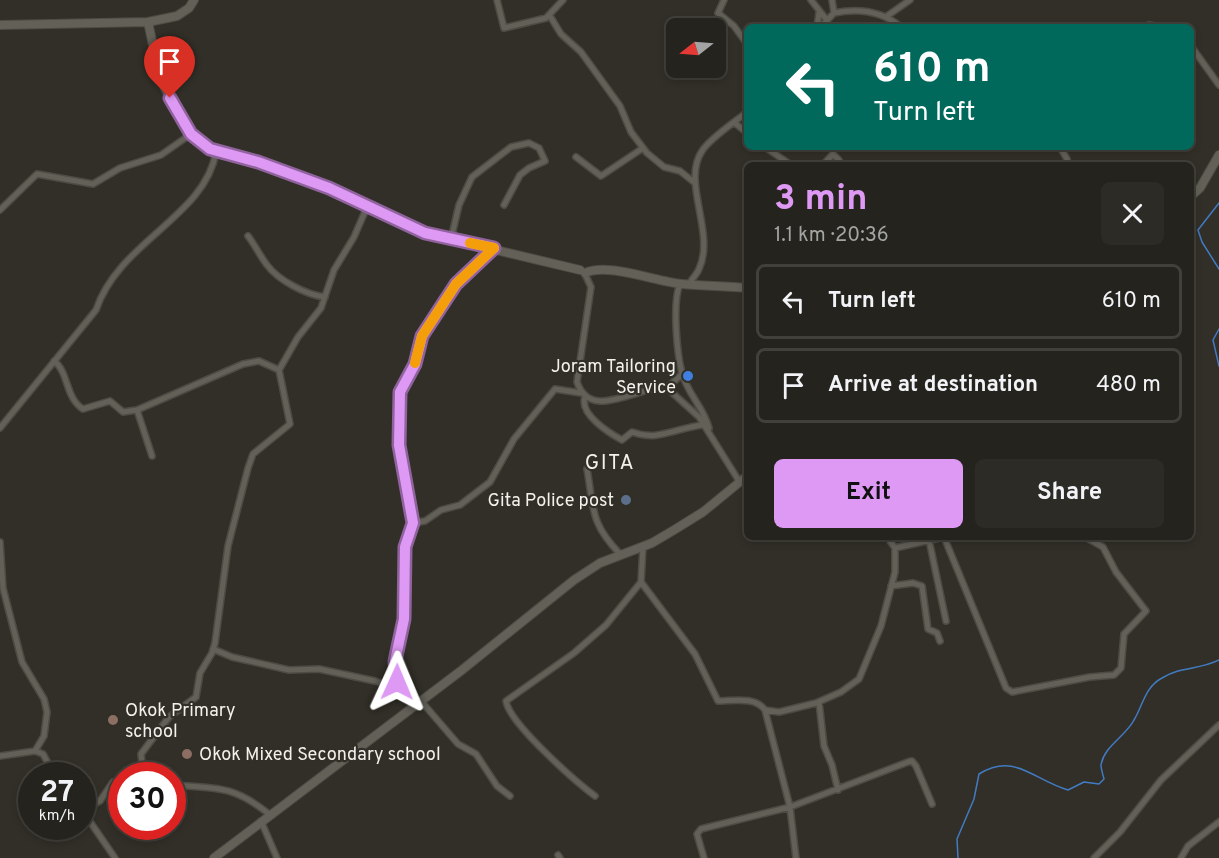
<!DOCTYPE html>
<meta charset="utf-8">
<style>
body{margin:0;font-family:Overpass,sans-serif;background:#2d2b26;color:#f1f3f6;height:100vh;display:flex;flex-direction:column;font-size:22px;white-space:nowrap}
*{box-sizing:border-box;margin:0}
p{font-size:20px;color:#a3a4a4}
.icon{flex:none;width:33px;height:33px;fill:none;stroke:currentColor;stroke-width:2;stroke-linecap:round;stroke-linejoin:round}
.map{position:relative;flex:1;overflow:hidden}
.panel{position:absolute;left:744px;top:162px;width:450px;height:378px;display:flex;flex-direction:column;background:#25231d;border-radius:9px;box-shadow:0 3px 9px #0003,0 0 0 2px #42403b}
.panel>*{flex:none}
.top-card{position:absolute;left:744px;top:24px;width:450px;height:126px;border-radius:9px;box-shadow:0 3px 9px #0003,0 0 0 2px #42403b;background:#00695c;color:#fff;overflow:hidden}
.needle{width:39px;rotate:253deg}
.tools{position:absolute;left:666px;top:18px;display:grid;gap:12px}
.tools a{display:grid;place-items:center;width:60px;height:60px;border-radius:9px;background:#25231d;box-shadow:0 3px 9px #0003,0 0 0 2px #42403b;font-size:30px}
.speed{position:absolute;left:18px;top:762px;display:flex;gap:12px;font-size:30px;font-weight:700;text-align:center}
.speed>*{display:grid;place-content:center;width:78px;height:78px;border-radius:50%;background:#25231d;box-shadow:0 3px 9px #0003,0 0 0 2px #42403b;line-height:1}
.speed small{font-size:15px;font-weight:400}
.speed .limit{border:9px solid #d22;background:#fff;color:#111}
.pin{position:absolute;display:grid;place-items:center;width:51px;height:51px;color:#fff;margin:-62px -26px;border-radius:50% 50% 50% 0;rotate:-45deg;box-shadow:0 0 6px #0007}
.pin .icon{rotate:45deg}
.me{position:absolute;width:66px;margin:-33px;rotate:1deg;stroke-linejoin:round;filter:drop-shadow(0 0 4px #0008)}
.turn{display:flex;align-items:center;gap:21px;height:126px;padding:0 30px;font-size:27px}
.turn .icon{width:78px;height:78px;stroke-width:2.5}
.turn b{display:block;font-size:42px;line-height:51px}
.round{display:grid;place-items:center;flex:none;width:63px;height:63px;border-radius:9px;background:#2d2b26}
.summary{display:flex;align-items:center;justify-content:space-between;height:102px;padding:0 30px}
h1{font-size:36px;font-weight:700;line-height:45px;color:#dd99f3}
.action{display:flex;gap:12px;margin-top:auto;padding:12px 30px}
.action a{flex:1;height:69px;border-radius:9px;background:#dd99f3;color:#111;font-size:24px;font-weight:700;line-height:69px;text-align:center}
.action a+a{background:#2d2b26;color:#f1f3f6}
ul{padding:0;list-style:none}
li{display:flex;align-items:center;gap:18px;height:75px;margin:0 12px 9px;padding:0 18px;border:3px solid #42403b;border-radius:9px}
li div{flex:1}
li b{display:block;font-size:22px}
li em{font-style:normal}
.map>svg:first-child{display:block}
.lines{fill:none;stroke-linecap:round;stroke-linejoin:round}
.stream{stroke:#427bc2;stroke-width:1.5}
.street-casing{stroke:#4d4b44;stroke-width:8}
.secondary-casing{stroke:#4d4b44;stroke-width:10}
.street{stroke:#626057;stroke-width:5}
.secondary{stroke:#626057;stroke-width:8}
.route-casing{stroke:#90639e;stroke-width:15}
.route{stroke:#dd99f3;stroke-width:10}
.slow{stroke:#f59e0b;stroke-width:10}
.shop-dot{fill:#3f7fe0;stroke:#312f27;stroke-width:2}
.service-dot{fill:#5c6f8a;stroke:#312f27;stroke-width:2}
.education-dot{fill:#8d6e63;stroke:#312f27;stroke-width:2}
.labels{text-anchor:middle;stroke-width:4.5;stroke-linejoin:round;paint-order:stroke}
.poi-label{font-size:18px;fill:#f2f1eb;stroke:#312f27;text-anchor:end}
.quarter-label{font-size:21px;letter-spacing:1.5px;fill:#f2f1eb;stroke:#312f27}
</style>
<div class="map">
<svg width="1219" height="858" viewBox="0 0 1219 858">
<rect width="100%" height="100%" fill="#312f27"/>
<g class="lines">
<path class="stream" d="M1219 203 1198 230 1202 242 1219 269
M1219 329 1213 340 1219 366
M958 858 957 839 974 799 979 774C1015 752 1033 780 1068 790L1084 782 1099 784 1104 779C1103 775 1101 769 1101 765 1104 746 1126 736 1134 720 1143 705 1145 687 1162 678 1181 666 1200 670 1219 660"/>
<g class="street-casing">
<path id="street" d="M497 0 504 28 546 18 563 0
M724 0 718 13 734 26 747 44
M811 0 826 19
M832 0 834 13
M550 16 561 34 581 52 620 106 631 132 647 153 664 167 680 171 695 183
M887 16 910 0
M817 27 819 13
M821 27 834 13C858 8 882 11 901 27
M1143 27 1149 25 1161 27
M1191 46 1219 85
M735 123 747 133
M765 147 791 165
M1060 147 1067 159 1068 165
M576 157 601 176 643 148
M823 165 833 154 839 160
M0 210 37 174 93 184 120 168 161 155 191 134
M248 236C255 245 260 256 267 265 278 280 306 295 325 297
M451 239 459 205 472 177 511 147 529 143 539 148 545 161 529 168 520 175 504 205
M584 272 591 287 577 382C591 423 638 385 667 388L699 417 739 481
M680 284C672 302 677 354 682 373 687 393 704 408 709 428
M689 284C692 279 697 274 699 269 716 233 681 182 702 151 710 138 735 122 747 112
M54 361C69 372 65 398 83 409L110 401 123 412 137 410 152 456
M667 388 682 374
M585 397C579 414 609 433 622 440L632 432C659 442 677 427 704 425
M137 410 243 364 259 361 279 370
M0 428 96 310C119 241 205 217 216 152
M587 469C594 509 590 523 620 554
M413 523 425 521 441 510 460 505 490 482 514 439 555 389 581 393
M944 537 1006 688 1012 692 1090 677 1114 675 1121 668 1124 634 1146 611 1116 572 1103 547 1085 537
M929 540 946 621
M0 542 3 588 22 662 44 699 47 712 44 736 35 751
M643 547 641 582 695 654 718 701C733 701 755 696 765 710L790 807 796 858
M895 548 944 537
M891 586 913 583 922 586 928 629 937 633 940 641
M213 649 232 657 289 670 319 669 375 681 402 690
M421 701 458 744 476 754 497 786 510 796
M819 702 824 746 832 765 838 790
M415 705 402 690 395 673 404 619 405 547 413 523 399 445 400 392 415 364 422 336 447 298 456 284 494 248
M765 710 779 712 816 703 841 692 859 679 881 626 895 572V548L887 537
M0 756 35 751 43 754 55 776
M150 776 142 763 141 754 169 717 196 697 200 673 212 653 215 643 228 546 248 468 253 454 290 424 279 370 298 337 321 308 334 270 354 237 367 207
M172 785C216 788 233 785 269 814
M595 796C576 782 509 723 506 701L574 653 606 625 641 582
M82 809 100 801 113 782 122 781
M82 810 115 858
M261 821 277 858
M558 855 560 858
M704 858 697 834 701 829 790 807 908 762 912 761 916 766 932 804
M1094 858 1120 832 1161 780 1219 725
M1181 858 1188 846 1219 822"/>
</g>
<g class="secondary-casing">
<path id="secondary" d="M148 22 160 78 180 119 204 146 258 162 329 188 425 233 580 270
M0 25 148 22 177 16 189 8 194 0
M1191 196 1200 188 1219 155
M585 273C607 262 657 282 682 284 703 286 725 286 747 288
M214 858 462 670 574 580 600 563 652 543 674 530 703 512 747 476"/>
</g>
<use href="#street" class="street"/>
<use href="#secondary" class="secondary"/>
</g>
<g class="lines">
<g class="route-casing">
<path id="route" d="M170 98 191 134 210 149 258 162 329 188 425 233 494 248 456 284 422 336 415 364 400 392 399 445 413 523 405 547 404 619 395 661 397 682"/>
</g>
<use href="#route" class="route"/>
<path class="slow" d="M415 363 422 336 456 284 494 248 470 243"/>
</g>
<circle class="shop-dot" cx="688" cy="376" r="6"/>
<circle class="service-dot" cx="626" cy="500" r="6"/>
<g class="education-dot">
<circle cx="113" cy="720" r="6"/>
<circle cx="187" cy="754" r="6"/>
</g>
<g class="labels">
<g class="poi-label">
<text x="676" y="372">Joram Tailoring<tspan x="676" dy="21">Service</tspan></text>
<text x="614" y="506">Gita Police post</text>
<text x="125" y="716" text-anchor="start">Okok Primary<tspan x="125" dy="21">school</tspan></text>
<text x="199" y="760" text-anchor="start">Okok Mixed Secondary school</text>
</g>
<g class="quarter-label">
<text x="610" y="469">GITA</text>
</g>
</g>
</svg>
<div class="tools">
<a><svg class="needle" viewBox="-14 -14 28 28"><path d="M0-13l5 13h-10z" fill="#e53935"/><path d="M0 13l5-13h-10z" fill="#a3a4a4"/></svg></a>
</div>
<div class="speed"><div>27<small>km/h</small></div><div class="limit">30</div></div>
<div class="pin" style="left:170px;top:98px;background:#d93025"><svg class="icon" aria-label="arrive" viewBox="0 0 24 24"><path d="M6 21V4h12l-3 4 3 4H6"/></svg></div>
<svg class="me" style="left:397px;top:682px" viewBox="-20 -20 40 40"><path d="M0-17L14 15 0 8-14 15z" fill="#dd99f3" stroke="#fff" stroke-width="4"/></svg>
<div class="top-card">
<div class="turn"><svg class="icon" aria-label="left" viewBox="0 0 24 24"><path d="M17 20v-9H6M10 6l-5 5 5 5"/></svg><div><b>610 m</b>Turn left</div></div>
</div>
<section class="panel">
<div class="summary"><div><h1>3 min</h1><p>1.1 km · 20:36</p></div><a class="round"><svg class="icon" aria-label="close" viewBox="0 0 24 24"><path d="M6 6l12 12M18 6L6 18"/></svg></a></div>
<ul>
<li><svg class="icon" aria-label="left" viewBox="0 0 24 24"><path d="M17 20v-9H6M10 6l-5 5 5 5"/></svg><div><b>Turn left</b></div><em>610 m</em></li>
<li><svg class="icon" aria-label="arrive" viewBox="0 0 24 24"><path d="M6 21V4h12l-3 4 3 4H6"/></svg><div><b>Arrive at destination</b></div><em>480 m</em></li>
</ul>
<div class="action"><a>Exit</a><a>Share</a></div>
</section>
</div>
